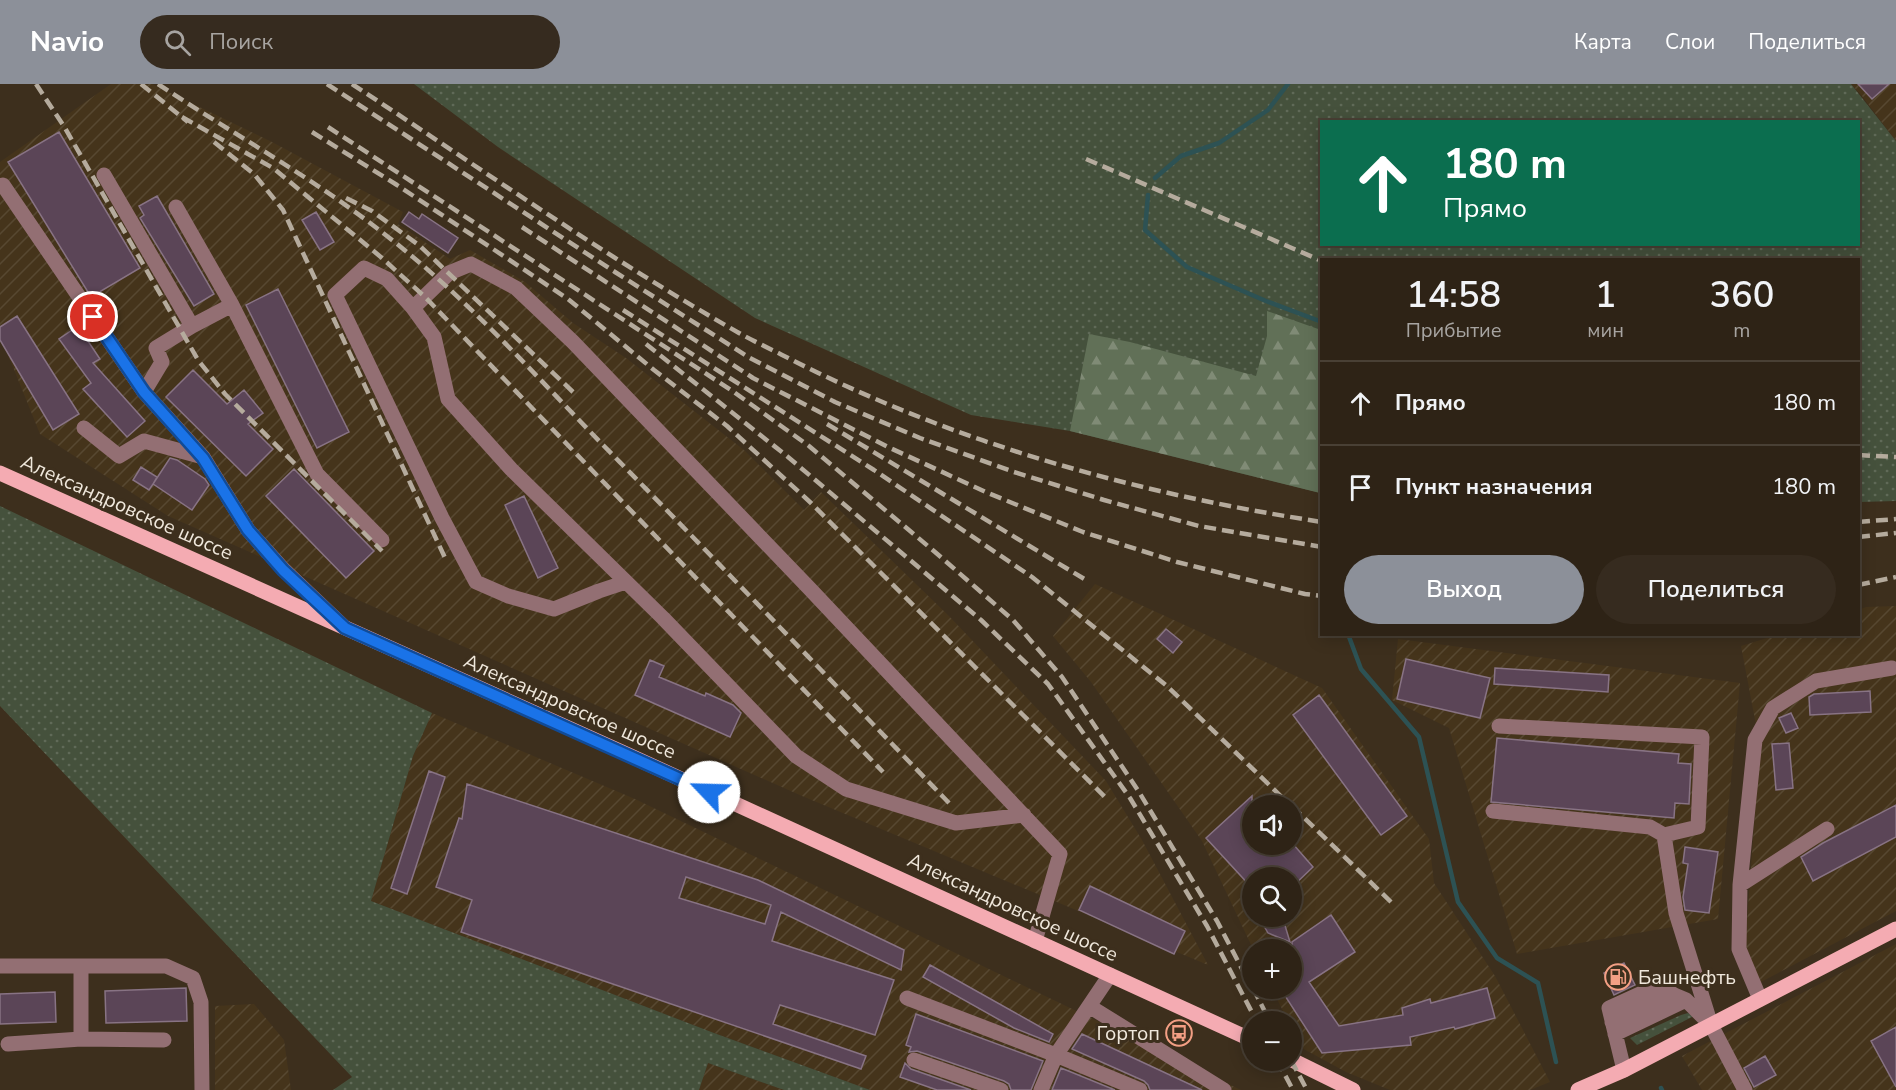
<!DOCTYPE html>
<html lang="ru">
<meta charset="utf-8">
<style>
body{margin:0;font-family:"Nunito Sans",sans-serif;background:#362b1f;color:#f1f3f6;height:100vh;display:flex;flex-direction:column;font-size:22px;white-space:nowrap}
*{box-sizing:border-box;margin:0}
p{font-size:20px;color:#a7a4a1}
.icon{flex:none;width:33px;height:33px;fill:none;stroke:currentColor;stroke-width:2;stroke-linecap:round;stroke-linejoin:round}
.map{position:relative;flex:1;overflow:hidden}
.panel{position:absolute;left:1320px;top:174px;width:540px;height:378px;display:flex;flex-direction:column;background:#2e2316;border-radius:0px;box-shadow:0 3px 15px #0003,0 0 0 2px #494035}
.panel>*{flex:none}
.top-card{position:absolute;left:1320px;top:36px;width:540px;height:126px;border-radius:0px;box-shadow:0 3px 15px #0003,0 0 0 2px #494035;background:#0b6e4f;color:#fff;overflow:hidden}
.controls{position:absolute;left:1242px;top:711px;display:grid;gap:12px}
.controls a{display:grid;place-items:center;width:60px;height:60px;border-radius:50%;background:#2e2316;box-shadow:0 3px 15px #0003,0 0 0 2px #494035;font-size:30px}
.pin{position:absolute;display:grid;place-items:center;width:51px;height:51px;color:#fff;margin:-26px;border:3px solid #fff;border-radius:50%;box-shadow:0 2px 6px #0007}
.me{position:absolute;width:66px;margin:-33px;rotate:294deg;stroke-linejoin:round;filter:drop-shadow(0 0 4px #0008)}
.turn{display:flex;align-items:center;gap:21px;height:126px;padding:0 24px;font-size:27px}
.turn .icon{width:78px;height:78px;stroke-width:2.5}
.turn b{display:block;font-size:42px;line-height:51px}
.eta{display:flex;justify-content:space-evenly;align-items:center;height:102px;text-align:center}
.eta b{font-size:36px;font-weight:600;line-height:42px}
.primary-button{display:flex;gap:12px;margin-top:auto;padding:12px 24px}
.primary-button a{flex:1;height:69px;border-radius:36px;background:#8c9099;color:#fff;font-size:24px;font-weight:600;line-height:69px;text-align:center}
.primary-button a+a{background:#362b1f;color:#f1f3f6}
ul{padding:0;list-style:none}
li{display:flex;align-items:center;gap:18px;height:84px;padding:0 24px;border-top:2px solid #494035}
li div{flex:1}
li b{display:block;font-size:22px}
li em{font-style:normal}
header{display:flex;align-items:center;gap:36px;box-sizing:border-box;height:84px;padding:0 30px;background:#8c9099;color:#fff}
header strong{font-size:28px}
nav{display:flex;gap:33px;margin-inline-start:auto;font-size:21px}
.search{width:420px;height:54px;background:#362b1f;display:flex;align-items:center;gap:15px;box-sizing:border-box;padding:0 21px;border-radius:33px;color:#a7a4a1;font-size:22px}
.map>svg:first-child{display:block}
.industrial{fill:url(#industrial-furrows);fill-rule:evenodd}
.grass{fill:url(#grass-dots);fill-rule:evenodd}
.forest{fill:url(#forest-firs)}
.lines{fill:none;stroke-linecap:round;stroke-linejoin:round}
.stream{stroke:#2d5254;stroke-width:4.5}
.building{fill:#5b4557;stroke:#887384;stroke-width:1.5;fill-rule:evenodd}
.minor{stroke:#936f73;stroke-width:15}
.major{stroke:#f4abb2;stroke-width:15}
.rail{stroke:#b5ab9d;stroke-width:4.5;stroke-dasharray:12 6;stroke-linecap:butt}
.route-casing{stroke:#114b97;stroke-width:15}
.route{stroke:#1a73e8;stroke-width:10}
.labels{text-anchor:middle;stroke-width:6;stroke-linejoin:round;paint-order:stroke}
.street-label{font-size:20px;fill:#f0e8dc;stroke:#3d2f1d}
.poi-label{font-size:20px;fill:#f0e8dc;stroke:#3d2f1d;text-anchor:start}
</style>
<header>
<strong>Navio</strong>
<div class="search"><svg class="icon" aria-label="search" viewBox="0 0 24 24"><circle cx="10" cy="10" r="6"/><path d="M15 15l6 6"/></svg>Поиск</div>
<nav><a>Карта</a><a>Слои</a><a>Поделиться</a></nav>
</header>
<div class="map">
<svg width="1896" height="1006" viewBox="0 0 1896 1006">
<defs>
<pattern id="industrial-furrows" width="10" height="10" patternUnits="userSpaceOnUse" patternTransform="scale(1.5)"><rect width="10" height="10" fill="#45341b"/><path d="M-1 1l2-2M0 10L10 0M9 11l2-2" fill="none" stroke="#574831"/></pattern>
<pattern id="grass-dots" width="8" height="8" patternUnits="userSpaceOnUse" patternTransform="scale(1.5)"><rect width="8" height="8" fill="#45513c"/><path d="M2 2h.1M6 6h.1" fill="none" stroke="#606a58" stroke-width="1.8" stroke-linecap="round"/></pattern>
<pattern id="forest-firs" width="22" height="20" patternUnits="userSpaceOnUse" patternTransform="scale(1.5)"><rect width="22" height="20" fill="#617057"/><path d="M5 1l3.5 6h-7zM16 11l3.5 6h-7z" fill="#808b76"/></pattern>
</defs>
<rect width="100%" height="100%" fill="#3d2f1d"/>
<path class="industrial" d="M111 0H152L272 58 403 128 398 140 450 175 470 166 525 198 573 239 626 274 744 366 804 426 821 408 949 532 1106 697 1142 756 1208 881 802 712 168 432 40 350 0 251V78Z
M1851 0H1896V57L1862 12Z
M1095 500 1322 604 1429 755 1434 799 1495 892 1550 998 1530 1006H1390L1346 988 1300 963 1292 946V938L1288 937 1272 905 1292 904V866L1253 865 1202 757 1091 598 1053 552ZM1252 722H1292V760H1252ZM1252 794H1292V832H1252Z
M1896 522V827L1761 898 1745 864 1760 662 1741 562 1777 551 1858 550 1859 526 1866 523Z
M1398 555 1740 599 1718 835 1517 870 1449 644 1392 616Z
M432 629 635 715 1241 1006H870L714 949 371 817 413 672Z
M1896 860V1006H1702L1682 972Z
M254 920 284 956 291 1006H215V922Z
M708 979 784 1006H699Z"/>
<path class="grass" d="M414 0H1851L1896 57V417L1859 418 1858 176H1322L1321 409 1070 347 971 331 755 234 498 63ZM1322 38H1858V160H1322Z
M0 422 432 629 413 672 371 817 714 949 870 1006H784L708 979 699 1006H333L352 993 0 622Z
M1688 929 1694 932 1637 961 1630 954 1681 931Z"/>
<path class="forest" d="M1267 227 1321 246 1320 409 1070 347 1089 250 1130 258 1256 292 1267 252Z"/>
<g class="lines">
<path class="stream" d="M1155 94 1181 72 1219 59 1268 26 1288 0
M1148 111 1145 146 1187 183 1266 217 1322 238
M1348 550 1361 585 1419 653 1458 818 1497 874 1538 899 1556 978
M1661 1004 1662 1006"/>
</g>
<path class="building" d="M1858 0H1889L1872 15Z
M59 48 140 184 91 213 8 78Z
M157 112 214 210 194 222 140 134 144 131 139 122Z
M316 128 334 158 320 166 302 136Z
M409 128 419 135 422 130 458 154 448 169 402 138Z
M278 205 349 348 317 364 246 221Z
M17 232 79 330 53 346 0 256V243Z
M78 242 100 275 93 279 145 337 127 353 83 305 91 299 59 255Z
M193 286 227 320 244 306 263 329 248 340 273 365 246 392 166 313Z
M170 374 177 376 205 395 209 401 192 426 153 400 149 406 133 396 141 383 157 393 153 400Z
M294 385 374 467 346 494 266 412Z
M524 412 558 484 538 494 505 421Z
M1166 545 1182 558 1173 569 1157 555Z
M1406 575 1490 594 1480 634 1397 615Z
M650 576 664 582 659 593 705 612 706 609 733 621 741 629 730 653 635 611Z
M1495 584 1609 591 1608 608 1494 600Z
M1870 607 1871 628 1810 631 1809 613 1814 610Z
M1319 611 1407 732 1381 751 1293 631Z
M1791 629 1798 644 1786 649 1779 634Z
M1497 654 1679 670 1678 679 1691 680 1689 720 1675 719 1674 734 1491 718Z
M1789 659 1793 704 1776 706 1772 660Z
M429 687 445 693 407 810 391 804Z
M467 700 758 796 904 866 901 886 781 828 772 857 894 896 875 951 780 921 773 940 866 972 861 985 461 848 472 816 436 803 459 734 462 735ZM686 793 771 821 765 840 679 814Z
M1252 712V760H1293L1313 783 1292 803V794H1252V804L1206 754Z
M1896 721V753L1813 797 1801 773 1823 759Z
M1685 763 1718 768 1709 829 1685 826 1683 813 1688 780 1683 779Z
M1090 802 1185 847 1174 870 1079 826Z
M1331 831 1355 868 1309 898 1339 942 1403 931 1402 924 1430 915 1431 919 1487 904 1495 934 1455 945 1454 943 1410 953 1411 961 1322 969 1280 904H1292V858Z
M1267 832H1279L1283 835 1290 858 1268 849 1264 842Z
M1624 879 1635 901 1614 911 1604 889Z
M930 881 1053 950 1049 958 1014 944 923 893Z
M186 904 187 937 106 939 105 907Z
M55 908 56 938 0 940V910Z
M916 930 1043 977 1031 1006H1011L1009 1000 1004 997 917 967 909 968 911 963 906 961Z
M1896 943V1003L1871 957Z
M1082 950 1202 1006H1150L1148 1001 1144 997 1072 965Z
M1765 972 1776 991 1754 1003 1744 984Z
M905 979 911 985 971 1006H937L900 993Z
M1061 984 1071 988 1115 1006H1052Z"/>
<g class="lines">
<path class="minor" d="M104 91 192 242 156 264 162 278 144 308
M3 101 144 308 203 373 248 446 283 485 343 542
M176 123 232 221
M413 224 449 189 471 180 516 204 573 258 810 505 1060 770 1035 857
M192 242 232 221 317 390 382 456
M84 344 119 372 144 357 203 373
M626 498 599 507 554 525 508 512 476 498 442 434 335 211 364 184 387 195 413 224 434 253 448 315 511 385 663 534 796 672 846 705 956 739 1024 731
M1499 642 1702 653 1698 743 1664 751 1676 829 1711 941 1745 1006
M1493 727 1650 743 1664 751
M1740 801 1827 745
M0 882H166L193 894 201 918 202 1006
M907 914 1056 971 1140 1006
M1760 915 1739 865 1740 801 1755 656 1773 624 1816 597 1892 584
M1089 922 1224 1006
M1612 938 1673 910
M1615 950 1686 916
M81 955 164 956
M8 960 81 955V882
M914 976 1001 1006
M1624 986 1609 924 1655 903 1686 916 1709 939
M1041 1006 1056 971 1110 891"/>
<path class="major" d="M0 389 622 668 1252 956
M1292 976 1353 1006
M1578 1006 1624 986 1896 845"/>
<path class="rail" d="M36 0 65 44 198 276 225 310 382 467
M141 0 188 38
M158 0C233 50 312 93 383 149 464 211 533 289 604 362 720 480 834 600 949 719
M327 0 615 188 750 274 835 318 920 354 1014 388 1104 416 1199 442 1322 463
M352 0C480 84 606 173 739 249 757 259 777 268 796 278 961 361 1139 410 1322 438
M182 33 273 84 382 174 425 213 883 688
M328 43 731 306 809 362 935 468 1013 536 1062 593 1139 708 1217 837 1252 904
M312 48 397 101 568 215 654 286 727 342 811 419 1107 715
M214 58 254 90 283 126 446 476
M1086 75 1322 177
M346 114 372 127 420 162 573 308
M522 143 753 294 888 363 988 409 1083 448 1177 478 1305 510 1322 512
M623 226 874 386 1032 493 1167 602 1291 722
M646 260 788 373 981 536 1048 600 1130 714 1207 842 1257 938
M827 340 1086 496
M1858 371 1896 373
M1858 438 1896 435
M1858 453 1896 449
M1858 501 1896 493
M1292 722 1391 818
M1253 904 1270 938
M1277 976 1293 1006
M1291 976 1307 1006"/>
</g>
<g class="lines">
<g class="route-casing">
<path id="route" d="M93 233 144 308 203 374 248 446 283 486 345 544 709 708"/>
</g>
<use href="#route" class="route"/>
</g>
<defs>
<g id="fuel-ring" transform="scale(1.35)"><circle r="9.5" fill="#3d2f1d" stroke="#f39f84" stroke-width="1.5"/><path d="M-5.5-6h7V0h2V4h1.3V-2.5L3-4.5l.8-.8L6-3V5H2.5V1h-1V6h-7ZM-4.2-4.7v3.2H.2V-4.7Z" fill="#f39f84"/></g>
<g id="bus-ring" transform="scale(1.35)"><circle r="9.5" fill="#3d2f1d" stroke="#f39f84" stroke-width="1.5"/><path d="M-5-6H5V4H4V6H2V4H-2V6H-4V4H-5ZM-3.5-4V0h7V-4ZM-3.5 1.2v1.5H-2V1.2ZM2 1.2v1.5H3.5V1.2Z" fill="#f39f84"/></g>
</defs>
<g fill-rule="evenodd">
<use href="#fuel-ring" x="1618" y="893"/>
<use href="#bus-ring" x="1179" y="949"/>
</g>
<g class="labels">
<g class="street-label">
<text transform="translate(127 423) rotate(24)" y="7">Александровское шоссе</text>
<text transform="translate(570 622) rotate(24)" y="7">Александровское шоссе</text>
<text transform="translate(1013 823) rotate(25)" y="7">Александровское шоссе</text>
</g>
<g class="poi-label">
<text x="1638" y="900">Башнефть</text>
<text x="1160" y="956" text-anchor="end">Гортоп</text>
</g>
</g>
</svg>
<div class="controls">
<a><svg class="icon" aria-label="sound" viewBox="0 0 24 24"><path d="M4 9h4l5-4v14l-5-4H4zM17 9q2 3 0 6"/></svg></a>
<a><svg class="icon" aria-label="search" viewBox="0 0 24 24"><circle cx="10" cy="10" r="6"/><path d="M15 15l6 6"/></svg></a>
<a>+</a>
<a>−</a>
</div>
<div class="pin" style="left:93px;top:233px;background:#d93025"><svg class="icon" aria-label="arrive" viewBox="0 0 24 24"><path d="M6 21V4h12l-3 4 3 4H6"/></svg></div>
<svg class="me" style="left:709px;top:708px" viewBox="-20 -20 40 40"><circle r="19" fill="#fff"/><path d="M0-13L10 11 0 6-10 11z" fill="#1a73e8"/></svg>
<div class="top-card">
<div class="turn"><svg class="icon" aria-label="ahead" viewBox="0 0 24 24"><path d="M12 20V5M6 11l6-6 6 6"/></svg><div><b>180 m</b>Прямо</div></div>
</div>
<section class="panel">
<div class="eta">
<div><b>14:58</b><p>Прибытие</p></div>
<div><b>1</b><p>мин</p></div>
<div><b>360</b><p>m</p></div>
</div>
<ul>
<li><svg class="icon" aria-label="ahead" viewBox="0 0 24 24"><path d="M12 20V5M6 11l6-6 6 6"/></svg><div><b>Прямо</b></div><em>180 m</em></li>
<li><svg class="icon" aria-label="arrive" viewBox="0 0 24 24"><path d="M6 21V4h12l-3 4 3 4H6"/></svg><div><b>Пункт назначения</b></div><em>180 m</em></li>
</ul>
<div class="primary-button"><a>Выход</a><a>Поделиться</a></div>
</section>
</div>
